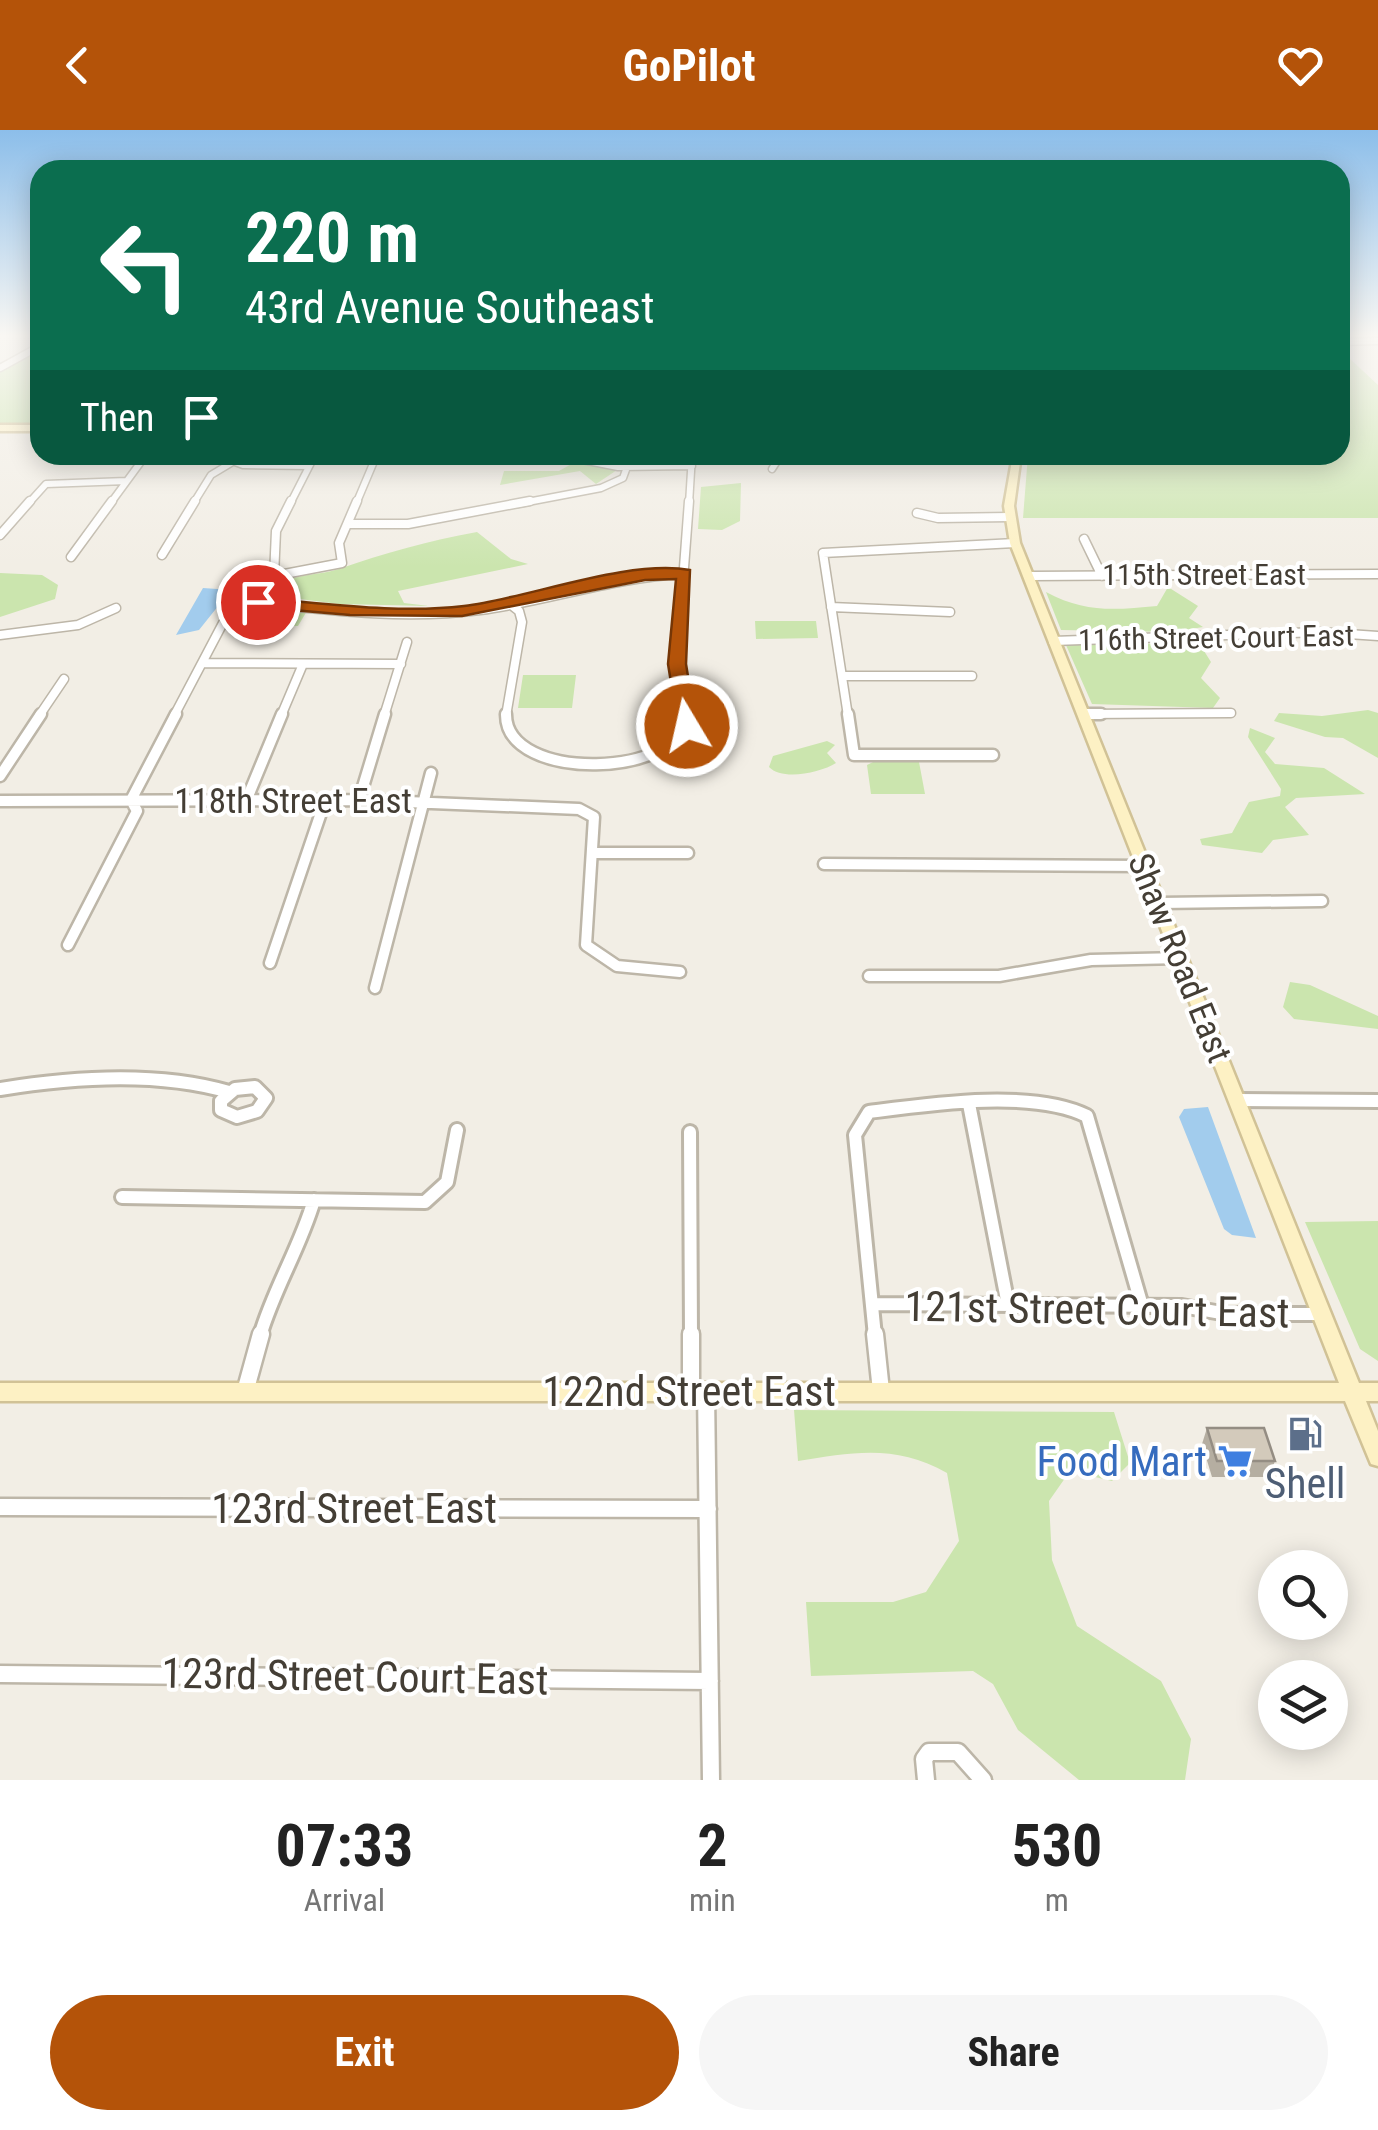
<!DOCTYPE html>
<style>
body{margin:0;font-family:"Roboto Condensed",sans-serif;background:#f6f6f6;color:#222;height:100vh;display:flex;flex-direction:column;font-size:38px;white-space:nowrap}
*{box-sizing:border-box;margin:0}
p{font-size:32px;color:#767676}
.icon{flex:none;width:55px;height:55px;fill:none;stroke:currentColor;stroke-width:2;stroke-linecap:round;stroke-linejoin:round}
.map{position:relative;height:1650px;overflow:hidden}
.panel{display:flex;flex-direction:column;background:#fff;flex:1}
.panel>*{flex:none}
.banner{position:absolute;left:30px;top:30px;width:1320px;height:305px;border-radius:30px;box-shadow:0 5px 25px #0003;background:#0b6e4f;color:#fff;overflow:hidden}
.controls{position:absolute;left:1258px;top:1420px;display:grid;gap:20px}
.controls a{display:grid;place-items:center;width:90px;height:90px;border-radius:50%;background:#fff;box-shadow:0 5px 25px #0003;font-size:50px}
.pin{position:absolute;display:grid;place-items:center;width:85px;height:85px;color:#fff;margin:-42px;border:5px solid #fff;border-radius:50%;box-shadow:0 2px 10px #0007}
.me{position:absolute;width:110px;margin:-55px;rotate:351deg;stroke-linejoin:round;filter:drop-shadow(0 0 8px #0008)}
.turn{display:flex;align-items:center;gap:35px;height:210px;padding:0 50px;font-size:45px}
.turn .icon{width:130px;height:130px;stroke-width:2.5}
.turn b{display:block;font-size:70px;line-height:85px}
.then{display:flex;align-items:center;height:95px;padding:0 50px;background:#0003;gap:20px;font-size:38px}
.eta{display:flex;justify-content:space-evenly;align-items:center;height:170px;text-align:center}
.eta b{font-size:60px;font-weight:700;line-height:70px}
.action{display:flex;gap:20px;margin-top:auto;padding:20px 50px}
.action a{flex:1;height:115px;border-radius:60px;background:#b45309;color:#fff;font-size:40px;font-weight:700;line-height:115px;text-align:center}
.action a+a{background:#f6f6f6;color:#222}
header{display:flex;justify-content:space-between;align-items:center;height:130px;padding:0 50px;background:#b45309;color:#fff;font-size:45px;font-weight:700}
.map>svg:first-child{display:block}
.green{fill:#cbe5ae}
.water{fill:#a2cced}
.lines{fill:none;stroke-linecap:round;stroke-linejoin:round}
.street-far4-casing{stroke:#bdb6a8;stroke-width:9}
.street-far3-casing{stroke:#bdb6a8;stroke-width:11}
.street-far2-casing{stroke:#bdb6a8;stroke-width:15}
.street-far1-casing{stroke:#bdb6a8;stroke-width:18}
.street-casing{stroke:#bdb6a8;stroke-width:21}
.secondary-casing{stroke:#d1c296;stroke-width:5}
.street-far4{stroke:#fff;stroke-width:6}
.street-far3{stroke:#fff;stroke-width:8}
.street-far2{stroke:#fff;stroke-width:10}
.street-far1{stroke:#fff;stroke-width:12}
.street{stroke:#fff;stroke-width:16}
.secondary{fill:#fdf1c4;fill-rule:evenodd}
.wall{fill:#b5aea1}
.building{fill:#d3cabb;stroke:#948d83;stroke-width:2.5}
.route{fill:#b45309;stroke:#753606;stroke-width:2.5}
.labels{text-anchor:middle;stroke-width:8;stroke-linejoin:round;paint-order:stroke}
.far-street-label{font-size:30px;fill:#443e35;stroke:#fff}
.street-label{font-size:35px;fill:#443e35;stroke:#fff}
.near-street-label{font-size:42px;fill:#443e35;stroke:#fff}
.near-shop-label{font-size:42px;fill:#366cbe;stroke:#fff;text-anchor:end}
.near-service-label{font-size:42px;fill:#4e5e75;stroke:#fff}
</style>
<header><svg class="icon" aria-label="back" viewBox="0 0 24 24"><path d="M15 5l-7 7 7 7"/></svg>GoPilot<svg class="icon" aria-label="heart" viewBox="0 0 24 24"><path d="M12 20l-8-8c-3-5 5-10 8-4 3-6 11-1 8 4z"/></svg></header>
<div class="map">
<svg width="1378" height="1650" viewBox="0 0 1378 1650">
<rect width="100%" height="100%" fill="#f2eee5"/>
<path class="green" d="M40 219V295H0V241Z
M1340 227H1348L1378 255V388H1023L1028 325H1340Z
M575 332 617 340 596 354 580 341 500 355 504 341H559Z
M741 353 740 391 722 400 698 399 701 357Z
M477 402 511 429 528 434 398 461 404 473 429 476 339 474 268 465C284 442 314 447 339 439 384 423 428 411 477 402Z
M0 443 42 445 58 455 55 469 0 487Z
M1168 457 1198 476 1189 488 1203 497 1173 502 1061 500 1046 462C1085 483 1114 480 1157 476Z
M252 478 259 477 307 481 298 496 230 497Z
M755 491H816L818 508 756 509Z
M1199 513 1211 532 1201 548 1220 568 1213 578 1092 574 1066 515Z
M523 545H576L572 578H518Z
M1368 580 1378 583V628L1343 608 1325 607 1274 591 1279 583 1322 586Z
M1250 598 1275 608 1265 622 1275 634 1324 638 1365 664 1296 668 1285 677 1309 705 1273 710 1262 723 1202 715 1200 709 1232 703 1249 672 1280 666 1281 659 1248 607Z
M827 611 835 615 827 623 836 633C820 643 782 651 769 637L773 626Z
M875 631 919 632 925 664H871L867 635Z
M1290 852 1310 855 1378 886V899L1294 889 1283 877Z
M1378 1091V1231L1360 1219 1305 1092Z
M794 1280 1114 1282 1130 1333 1112 1351 1070 1341 1049 1371 1052 1430 1077 1496 1161 1551 1191 1609 1185 1650H1079L1018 1600 993 1554 973 1541 811 1546 806 1472H893L926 1462 959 1411 947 1343C897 1314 853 1322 798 1331Z"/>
<path class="water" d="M203 458 231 460 199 500 176 505Z
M1208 977 1256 1108 1232 1105 1224 1099 1179 987 1184 979Z"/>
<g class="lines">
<g class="street-far4-casing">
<path id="street-far4" d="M1340 212 1378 211
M0 238 40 216
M216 325 243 335 309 336
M557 325 618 337 692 336
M772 339 781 325
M28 374 46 354 126 351
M110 374 146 325
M193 374 211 345 231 333
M290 374 315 325
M356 374 375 329 386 325
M517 374 601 358 623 348 627 337
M689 374 692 325"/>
</g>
<g class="street-far3-casing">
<path id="street-far3" d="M917 383 938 388 1010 387
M348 394H408L530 371
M0 405 30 371
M1084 409 1102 446
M162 425 195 371
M71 427 112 371
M274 446 342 433 339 413 357 371
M1030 446 1378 444
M250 472C326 480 404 490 480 480 549 471 614 447 684 444
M831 477 950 482
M0 505 78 495 116 478
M1053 511 1319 502 1378 506
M203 533 401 534
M842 546H972
M1084 584 1231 583
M39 586 64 549
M174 586 223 493 274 446 276 401 291 371
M281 586 303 534
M384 586 407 512
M506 586 522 492 519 481 510 474
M687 586 677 531 689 371
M848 586 823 423 1015 413"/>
</g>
<g class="street-far2-casing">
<path id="street-far2" d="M506 584C505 654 687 648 687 584
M848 584 854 625H993
M1084 584H1101
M0 646 41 584
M359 670 385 584
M0 671 359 670 579 679 594 687 586 815 617 836 680 842
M246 671 282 584
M593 723H688
M824 734 1144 736
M1160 773 1322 771
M68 815 137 681 131 670 176 584
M270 833 325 671
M869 846H999L1091 830 1181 828
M375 858 431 643"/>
</g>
<g class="street-far1-casing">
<path id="street-far1" d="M255 957 266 968 257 981 237 987 221 980V971L235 959Z
M0 959C73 947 157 941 229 962
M1238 970 1378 971
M969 974 1008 1175
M690 1002 691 1206
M122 1067 425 1072 447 1052 457 1000
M873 1174 1182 1176 1227 1184H1321
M260 1206C274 1158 300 1118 314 1070
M875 1206 855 1005 869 982C930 974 1032 959 1087 986L1142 1176"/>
</g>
<g class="street-casing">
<path id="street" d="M691 1204V1261
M875 1204 881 1261
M706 1261 711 1650
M245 1262 261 1204
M0 1377 708 1379
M0 1544 710 1551
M926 1650 924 1629 929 1622H958L983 1650"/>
</g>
<g class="secondary-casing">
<path id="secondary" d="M0 295H40V301H0Z
M1013 325H1021L1014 376 1020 413 1359 1253H1378V1271H1366L1378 1301V1336L1371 1334 1345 1271H0V1253H1339L1010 413 1004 376Z"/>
</g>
<use href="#street-far4" class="street-far4"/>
<use href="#street-far3" class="street-far3"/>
<use href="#street-far2" class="street-far2"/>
<use href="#street-far1" class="street-far1"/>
<use href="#street" class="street"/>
<use href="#secondary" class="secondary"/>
</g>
<path class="wall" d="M1207 1298 1275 1331 1269 1347H1212L1202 1314Z"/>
<path class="building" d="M1207 1298H1264L1275 1331H1217Z"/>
<linearGradient id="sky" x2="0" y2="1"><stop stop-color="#8cbeea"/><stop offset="0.47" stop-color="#f9f7f3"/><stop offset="1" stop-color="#f9f7f3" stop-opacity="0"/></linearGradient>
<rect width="1378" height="437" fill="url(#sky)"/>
<path class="route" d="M690 440 686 534 696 596 687 601 678 596 668 534 676 449 645 450 462 486 350 485 258 477 250 472 258 468C324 473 397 484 464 476 529 468 627 429 690 440Z"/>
<defs>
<g id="fuel-bare" transform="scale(2.7)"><path d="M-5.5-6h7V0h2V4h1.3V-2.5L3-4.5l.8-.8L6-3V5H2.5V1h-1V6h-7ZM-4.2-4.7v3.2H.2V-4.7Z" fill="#5c6f8a" stroke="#fff" stroke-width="2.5" paint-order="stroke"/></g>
<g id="supermarket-bare" transform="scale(2.7)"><path d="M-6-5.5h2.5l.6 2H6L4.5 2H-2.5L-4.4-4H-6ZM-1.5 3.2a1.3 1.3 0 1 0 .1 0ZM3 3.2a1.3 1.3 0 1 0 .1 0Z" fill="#3f7fe0" stroke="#fff" stroke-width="2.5" paint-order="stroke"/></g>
</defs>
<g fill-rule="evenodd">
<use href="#fuel-bare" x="1305" y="1304"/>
<use href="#supermarket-bare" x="1235" y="1331"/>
</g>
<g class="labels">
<g class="far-street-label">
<text x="1204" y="455">115th Street East</text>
<text transform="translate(1216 508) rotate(-1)" y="10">116th Street Court East</text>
</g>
<g class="street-label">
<text x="293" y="683">118th Street East</text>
<text transform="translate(1180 828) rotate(68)" y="12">Shaw Road East</text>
</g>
<g class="near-street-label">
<text transform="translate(1097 1179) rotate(1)" y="15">121st Street Court East</text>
<text x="689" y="1276">122nd Street East</text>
<text x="354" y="1393">123rd Street East</text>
<text transform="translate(355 1546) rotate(1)" y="15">123rd Street Court East</text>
</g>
<g class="near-shop-label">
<text x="1207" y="1346">Food Mart</text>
</g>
<g class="near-service-label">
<text x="1305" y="1368">Shell</text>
</g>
</g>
</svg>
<div class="controls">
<a><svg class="icon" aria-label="search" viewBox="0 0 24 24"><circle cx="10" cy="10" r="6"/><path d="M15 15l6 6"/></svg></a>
<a><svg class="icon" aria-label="layers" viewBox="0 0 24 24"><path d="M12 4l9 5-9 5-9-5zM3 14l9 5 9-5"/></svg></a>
</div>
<div class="pin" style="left:258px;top:472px;background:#d93025"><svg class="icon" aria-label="arrive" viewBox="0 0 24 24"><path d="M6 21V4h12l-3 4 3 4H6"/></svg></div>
<svg class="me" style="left:687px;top:596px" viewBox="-20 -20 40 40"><circle r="17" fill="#b45309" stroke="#fff" stroke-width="3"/><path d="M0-11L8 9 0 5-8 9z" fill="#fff"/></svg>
<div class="banner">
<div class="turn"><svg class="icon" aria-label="left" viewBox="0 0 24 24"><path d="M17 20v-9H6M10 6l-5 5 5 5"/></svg><div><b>220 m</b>43rd Avenue Southeast</div></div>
<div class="then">Then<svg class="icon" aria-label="arrive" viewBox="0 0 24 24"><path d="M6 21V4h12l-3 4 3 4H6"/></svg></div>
</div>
</div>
<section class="panel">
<div class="eta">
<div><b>07:33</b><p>Arrival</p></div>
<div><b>2</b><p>min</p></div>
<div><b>530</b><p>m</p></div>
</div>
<div class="action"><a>Exit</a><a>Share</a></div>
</section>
